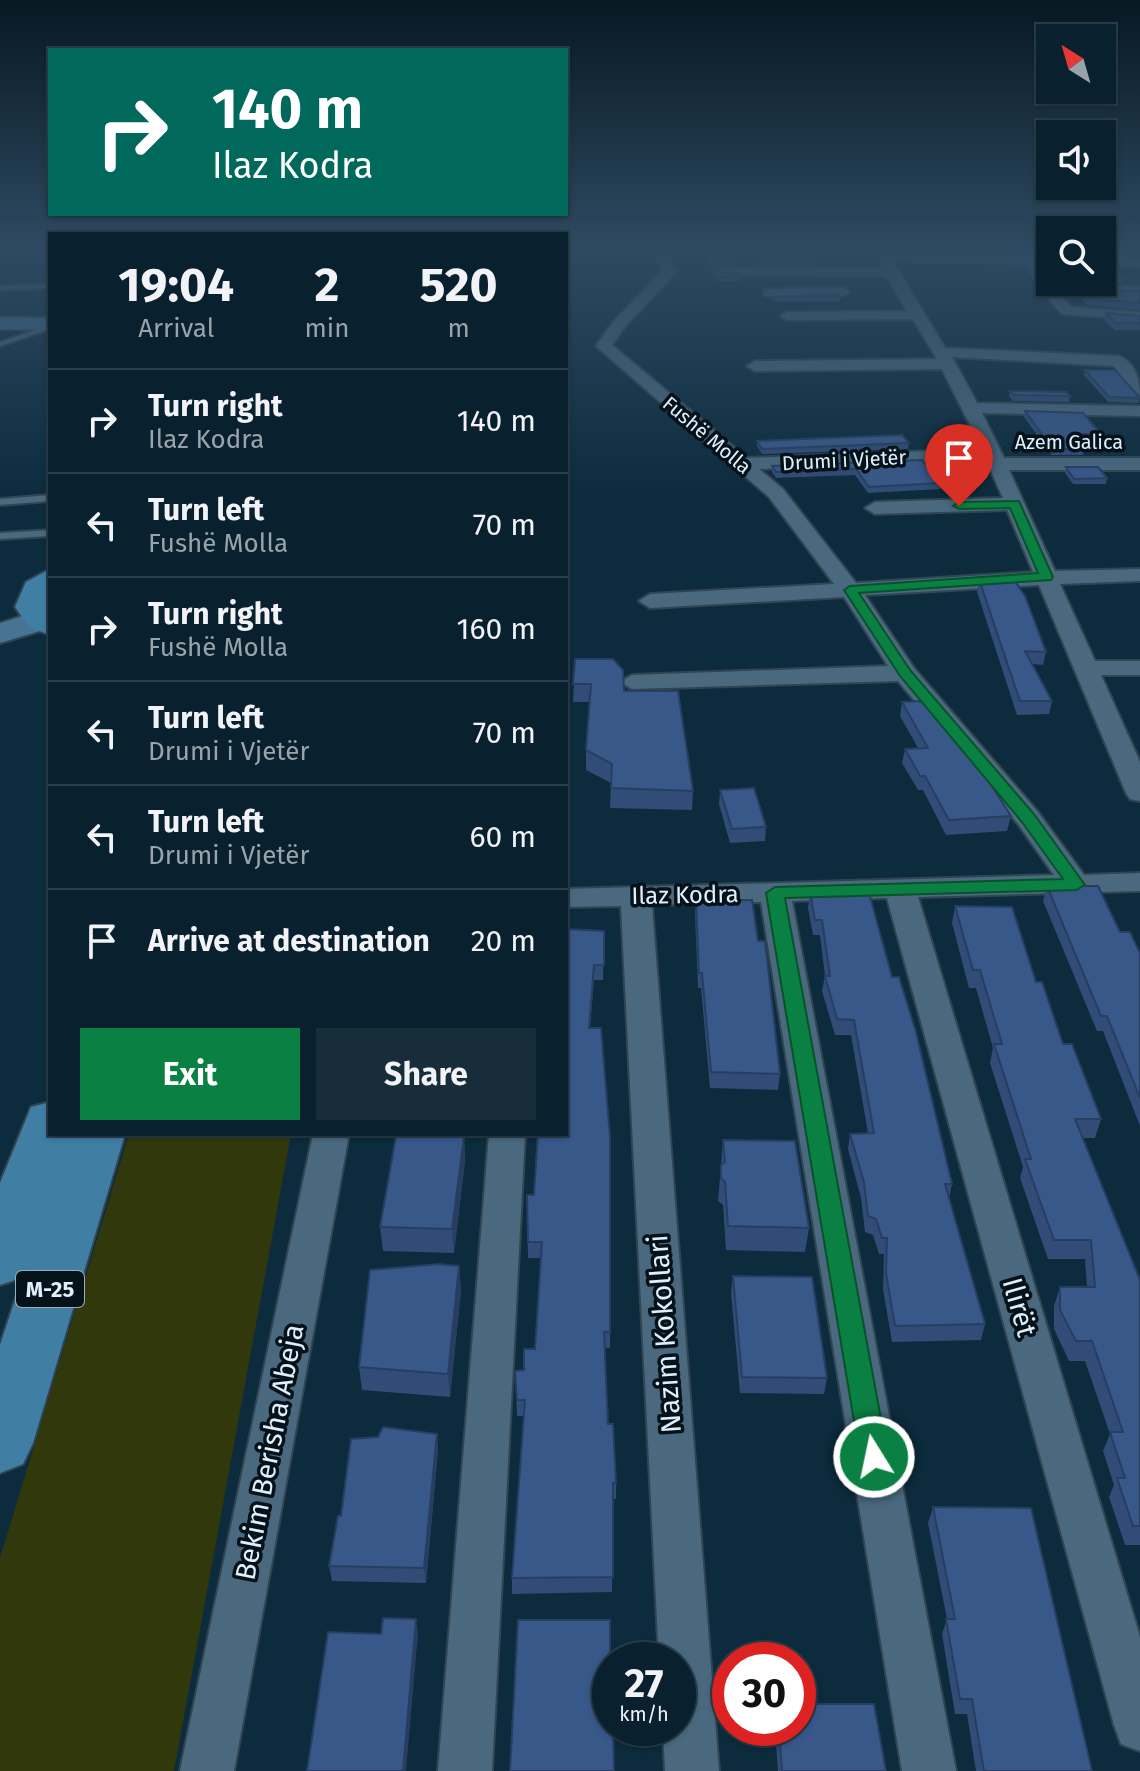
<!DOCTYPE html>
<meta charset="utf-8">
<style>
body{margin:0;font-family:"Fira Sans",sans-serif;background:#172d3a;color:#f1f3f6;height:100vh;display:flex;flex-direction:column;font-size:30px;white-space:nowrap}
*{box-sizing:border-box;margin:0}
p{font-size:26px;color:#99a3aa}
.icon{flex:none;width:44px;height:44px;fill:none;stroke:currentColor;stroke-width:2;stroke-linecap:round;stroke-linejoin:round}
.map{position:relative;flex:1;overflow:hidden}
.side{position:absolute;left:48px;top:232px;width:520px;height:904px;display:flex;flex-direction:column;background:#09202e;border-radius:0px;box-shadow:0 2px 6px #0004,0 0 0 2px #293e4a}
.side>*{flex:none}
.guide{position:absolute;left:48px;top:48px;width:520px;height:168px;border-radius:0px;box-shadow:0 2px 6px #0004,0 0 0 2px #293e4a;background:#00695c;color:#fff;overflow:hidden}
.needle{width:52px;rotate:323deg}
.buttons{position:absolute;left:1036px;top:24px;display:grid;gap:16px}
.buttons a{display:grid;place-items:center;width:80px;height:80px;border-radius:0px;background:#09202e;box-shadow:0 2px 6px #0004,0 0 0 2px #293e4a;font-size:40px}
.speed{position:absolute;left:592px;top:1642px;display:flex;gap:16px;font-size:40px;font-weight:700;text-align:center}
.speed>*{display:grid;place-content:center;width:104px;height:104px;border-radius:50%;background:#09202e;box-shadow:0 2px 6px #0004,0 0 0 2px #293e4a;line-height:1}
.speed small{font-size:20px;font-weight:400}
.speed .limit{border:12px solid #d22;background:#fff;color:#111}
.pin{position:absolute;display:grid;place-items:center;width:68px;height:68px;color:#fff;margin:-82px -34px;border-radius:50% 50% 50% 0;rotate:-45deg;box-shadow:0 0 8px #0007}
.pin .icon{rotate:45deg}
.me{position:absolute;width:88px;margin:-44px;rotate:350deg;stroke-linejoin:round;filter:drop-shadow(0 0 6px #0008)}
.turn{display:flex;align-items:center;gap:28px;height:168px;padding:0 32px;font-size:36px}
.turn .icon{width:104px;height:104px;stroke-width:2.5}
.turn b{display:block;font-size:56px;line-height:68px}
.eta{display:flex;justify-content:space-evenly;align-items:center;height:136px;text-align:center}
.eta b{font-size:48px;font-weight:700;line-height:56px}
.cta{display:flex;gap:16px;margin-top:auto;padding:16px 32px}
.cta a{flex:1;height:92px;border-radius:0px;background:#0b8043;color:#fff;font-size:32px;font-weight:700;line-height:92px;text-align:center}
.cta a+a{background:#172d3a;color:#f1f3f6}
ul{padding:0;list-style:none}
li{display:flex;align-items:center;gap:24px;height:104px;padding:0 32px;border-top:2px solid #293e4a}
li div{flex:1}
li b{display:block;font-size:30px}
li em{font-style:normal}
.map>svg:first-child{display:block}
.green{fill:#31390c}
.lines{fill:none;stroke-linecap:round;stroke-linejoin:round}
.service-casing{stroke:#314451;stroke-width:4}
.minor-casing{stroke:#314451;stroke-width:4}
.secondary-casing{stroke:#314451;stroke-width:4}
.primary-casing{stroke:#314451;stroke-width:4}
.service{fill:#4a697f;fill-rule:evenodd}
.minor{fill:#4a697f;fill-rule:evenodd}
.secondary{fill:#467492;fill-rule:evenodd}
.primary{fill:#417ea4;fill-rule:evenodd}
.wall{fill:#304c77}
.shaded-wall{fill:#273e61}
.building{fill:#38588a;stroke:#273e61;stroke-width:2}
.route{fill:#0b8043;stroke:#07532c;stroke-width:2}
.labels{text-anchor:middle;stroke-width:7;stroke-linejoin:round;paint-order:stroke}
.far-street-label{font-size:20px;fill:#dff0fd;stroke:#06121a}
.shield{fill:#06121a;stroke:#9eadb9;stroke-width:2}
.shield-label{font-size:22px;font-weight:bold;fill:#dff0fd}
.street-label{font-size:24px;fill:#dff0fd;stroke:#06121a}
.near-street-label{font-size:28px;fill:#dff0fd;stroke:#06121a}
</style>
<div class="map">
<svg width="1140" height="1771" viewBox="0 0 1140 1771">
<rect width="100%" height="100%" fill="#0c2b3d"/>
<path class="green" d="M129 1134H291L174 1771H0V1558Z"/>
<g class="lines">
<g class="service-casing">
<path id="service" d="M50 284V288L0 290V286Z
M50 325V329L0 346V342Z
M50 495V501L0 505V499Z
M50 530V536L0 539V533Z"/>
</g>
<g class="minor-casing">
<path id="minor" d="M652 250H664L677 271 624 328 612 345 747 458 982 449 942 369 755 371 747 366 755 361 937 359 913 319 787 320 780 316 787 312 907 311 886 276 724 275 717 271 719 268H882L877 250H889L890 253 1030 254 1050 255V263H1039L1051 284 1140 287V295L1058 293 1071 307 1140 312V320L1062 314 1041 291 1026 263 893 261 945 348 1119 356C1135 362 1140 380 1140 395L1134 394 1114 366 952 357 977 403 1140 406V416L982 413 1004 458H1140V470H1009L1055 571 1140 569V581L1060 584 1095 661H1140V675H1101L1140 762V801L1130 799 1126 793 1039 585 865 595 914 668 1038 812 1084 875 1140 873V891L918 897 1140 1637V1751L1121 1744 1114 1725 887 898 792 901 956 1771H902L761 902 652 905 719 1771H665L663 1728H678V1660H659L621 906 566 907V889L1054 875 1018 824 898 681 632 689 620 682 632 675 888 666 844 597 650 608 639 601 650 594 834 584 769 497 596 346 613 322 663 270ZM986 460 1003 498 875 502 865 508 875 514 1007 510 1033 572 856 583 783 489 759 469Z
M1102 257 1140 258V266L1102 265Z
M769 289 843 288 850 292 843 296H764V290Z
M313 1134H349L234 1771H180Z
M489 1134H525L492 1771H438Z"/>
</g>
<g class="secondary-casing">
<path id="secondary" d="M0 317 50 318V330L0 329Z
M41 610 50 613V628L0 643V623Z"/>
</g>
<g class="primary-casing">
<path id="primary" d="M50 569V635L29 627 15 607 26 582Z
M50 1102V1134H125L33 1443 23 1464 0 1473V1345L26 1267 21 1278 0 1285V1183L31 1107Z"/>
</g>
<use href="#service" class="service"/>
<use href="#minor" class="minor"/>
<use href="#secondary" class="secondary"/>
<use href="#primary" class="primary"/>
</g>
<path class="wall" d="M703 250H729L735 261 734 265H719L716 269 723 273 742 277V281H716Z
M921 250H1026L1025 251Z
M1050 260V271L1044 266 1045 262Z
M757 261H816V265H757Z
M1102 263 1125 279 1124 283 1081 282H1102Z
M1079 290 1140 291V310L1088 305 1078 296Z
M773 297H840V302H797L773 301Z
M1106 313 1140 316V330H1115L1104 320Z
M1085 370 1140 397 1139 403 1108 402 1084 375Z
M1010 391 1070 396 1069 402 1013 401 1009 396Z
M1025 411 1101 434 1099 439 1077 440 1084 449 1083 455H1052L1024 417Z
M757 441 909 443 908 449 762 454 757 446Z
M922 460 941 483 940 489 868 493 855 475 776 478 772 472V466Z
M1066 467 1107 478 1106 484H1073L1065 473Z
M979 579 1046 652 1043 665 1032 664 1052 701 1049 714 1017 715 977 592Z
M575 659 624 691 693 791 692 810 610 808 611 783 586 770V750L590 702H573Z
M902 702 1011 816 1007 831 946 835 923 790H918L902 763 905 749 918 748 900 716Z
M720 790 766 827 765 841 730 843 719 804Z
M1047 886 1120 932 1140 953V1126L1103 1031H1097L1043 901Z
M810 893 892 977 952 1184 949 1199 985 1324 981 1340 892 1342 883 1289 884 1254H879L873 1235 865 1232 861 1198 848 1149 850 1134 868 1133 851 1035H835L822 991 825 976 820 935H813L808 908Z
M696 901 780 1074 778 1090 710 1088 701 988H698L695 915Z
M955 906 1036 982 1063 1044 1101 1119 1095 1138H1082L1140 1280V1545H1125L1109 1497 1114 1485 1103 1451 1110 1434 1085 1361H1069L1054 1329V1306L1060 1287H1087L1085 1259H1048L1020 1178 1023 1167 990 1063 993 1048 976 988H969L952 923Z
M566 929 604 931 603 980H594L590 1028 610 1332V1348H604L608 1424 616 1483V1499H613L612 1592 512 1594V1578L524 1416H517L515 1371 524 1370 535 1349 541 1258H528L527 1195H534L537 1135H531V1134H566Z
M464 1137 465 1160 454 1253 383 1251 380 1227Z
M723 1140 809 1228 805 1252 726 1250 723 1205 718 1201Z
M459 1266 461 1290 450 1397 362 1390 359 1367Z
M733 1276 827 1378 824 1394 740 1393 731 1292Z
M437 1434 438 1450 426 1583 332 1581 329 1566 341 1516Z
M933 1507 1092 1771H976L967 1714H955L942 1634 947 1619 928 1523Z
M775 1728H798L886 1771H778Z"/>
<path class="shaded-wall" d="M464 1137 465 1160 454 1253 452 1229Z
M459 1266 461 1290 450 1397 448 1374Z
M437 1434 438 1450 426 1583 424 1568Z
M416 1619 418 1634 406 1771H403Z"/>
<path class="building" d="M705 250H729L735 261H719L714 267 723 273 741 274 742 277H716Z
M814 258 816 261H757Z
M1102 263 1111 264 1125 279 1102 278Z
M1079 290 1140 291V303L1089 299Z
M838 294 840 297H773Z
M1106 313 1140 316V323H1116Z
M1085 370H1115L1140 398 1109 397Z
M1010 391 1066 392 1070 396 1014 395Z
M1025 411 1083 413 1101 434H1072L1084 449H1053Z
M902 435 909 443 762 449 757 441Z
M922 460 941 483 869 487 856 469 776 472 772 466Z
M1066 467H1098L1107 478 1074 479Z
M1012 577 1025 596 1046 652 1025 651 1052 701H1020L979 579Z
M575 659H613L623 670 624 691H678L693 791 611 788 612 764 586 750 591 684H573Z
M924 701 978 764 1011 816 949 820 925 776H920L905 749 928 748 902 702Z
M754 788 766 827 732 829 720 790Z
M1047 886H1098L1120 932H1130L1140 953V1098L1107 1016H1101Z
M810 893H869L892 977H899L916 1032 952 1184H945L985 1324 895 1326 886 1273 887 1238H882L876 1219 868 1216 864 1182 850 1134 874 1133 854 1020 837 1019 825 976H830L822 920H815Z
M752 900 758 941H765L780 1074 711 1072 702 973H699L696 901Z
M955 906 1012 907 1036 982H1042L1063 1044H1072L1101 1119H1075L1140 1280V1526H1133L1117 1478H1125L1110 1432H1123L1092 1341H1076L1060 1310V1287H1095L1091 1240H1054L1025 1159H1031L994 1044H1002L980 970H973Z
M566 929 604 931V965H594L589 1028H601L610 1137V1332H604L608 1424H613L616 1483H613V1577L512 1578 525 1400H517L515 1371 524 1370V1349H535L542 1242H528L527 1195H534L538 1134H566Z
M396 1136 464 1137 452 1229 380 1227Z
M723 1140 795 1141 809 1228 728 1226 725 1182 721 1178V1165L725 1162Z
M439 1264 459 1266 448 1374 359 1367 370 1270Z
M733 1276 812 1277 827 1378 742 1377Z
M383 1427 437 1434 424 1568 329 1566 338 1516H341L351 1439 378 1437Z
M933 1507 1031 1508 1092 1771H984L972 1699H960L946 1619H955Z
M383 1618 416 1619 403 1771H307L328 1632 381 1634Z
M518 1620H610V1728H613L614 1771H510Z
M798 1704H874L886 1771H782L779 1728H798Z"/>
<linearGradient id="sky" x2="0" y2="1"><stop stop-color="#071822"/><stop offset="0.5" stop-color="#2e4a62"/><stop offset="1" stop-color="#2e4a62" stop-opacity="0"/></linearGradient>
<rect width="1140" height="498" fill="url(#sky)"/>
<path class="route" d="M1019 501 1053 577 1051 580 859 593 910 670 1034 814 1085 885 1076 890 785 898 888 1457 884 1466 874 1470 864 1466 860 1457 766 893 775 887 1063 879 1022 822 900 676 844 590 850 586 1038 573 1010 508 959 509 953 506 959 502Z"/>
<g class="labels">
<g class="far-street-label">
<text transform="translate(707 435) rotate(40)" y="7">Fushë Molla</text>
<text x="1069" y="449">Azem Galica</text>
<text transform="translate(844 460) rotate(-3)" y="7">Drumi i Vjetër</text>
</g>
<rect class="shield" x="16" y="1271" width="68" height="36" rx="6"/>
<g class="shield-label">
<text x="50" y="1297">M-25</text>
</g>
<g class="street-label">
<text transform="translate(685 895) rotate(-1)" y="8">Ilaz Kodra</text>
</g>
<g class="near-street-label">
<text transform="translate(1020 1307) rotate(74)" y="10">Ilirët</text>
<text transform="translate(664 1334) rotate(-94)" y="10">Nazim Kokollari</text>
<text transform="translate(269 1452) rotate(-79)" y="10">Bekim Berisha Abeja</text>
</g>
</g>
</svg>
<div class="buttons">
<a><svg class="needle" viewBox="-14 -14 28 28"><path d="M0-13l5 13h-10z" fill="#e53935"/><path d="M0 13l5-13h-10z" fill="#99a3aa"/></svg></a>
<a><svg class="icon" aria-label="sound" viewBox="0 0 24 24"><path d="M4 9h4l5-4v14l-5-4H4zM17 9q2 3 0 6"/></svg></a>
<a><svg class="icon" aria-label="search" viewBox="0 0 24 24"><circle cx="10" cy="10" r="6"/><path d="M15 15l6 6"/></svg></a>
</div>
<div class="speed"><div>27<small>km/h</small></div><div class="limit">30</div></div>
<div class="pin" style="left:959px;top:506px;background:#d93025"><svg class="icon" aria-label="arrive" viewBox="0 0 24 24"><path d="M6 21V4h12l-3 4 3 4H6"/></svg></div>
<svg class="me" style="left:874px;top:1457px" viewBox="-20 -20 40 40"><circle r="17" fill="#0b8043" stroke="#fff" stroke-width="3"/><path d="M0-11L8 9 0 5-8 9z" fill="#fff"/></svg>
<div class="guide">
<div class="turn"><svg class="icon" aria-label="right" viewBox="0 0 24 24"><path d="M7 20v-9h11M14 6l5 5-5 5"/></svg><div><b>140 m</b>Ilaz Kodra</div></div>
</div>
<section class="side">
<div class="eta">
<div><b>19:04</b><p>Arrival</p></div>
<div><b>2</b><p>min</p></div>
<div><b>520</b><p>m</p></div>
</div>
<ul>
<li><svg class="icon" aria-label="right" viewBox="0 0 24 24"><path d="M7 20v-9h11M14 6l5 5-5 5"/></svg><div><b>Turn right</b><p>Ilaz Kodra</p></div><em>140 m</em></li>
<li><svg class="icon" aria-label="left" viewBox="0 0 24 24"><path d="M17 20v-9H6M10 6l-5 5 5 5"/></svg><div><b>Turn left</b><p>Fushë Molla</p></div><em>70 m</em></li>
<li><svg class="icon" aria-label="right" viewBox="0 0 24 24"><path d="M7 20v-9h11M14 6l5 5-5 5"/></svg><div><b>Turn right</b><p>Fushë Molla</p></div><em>160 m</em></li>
<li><svg class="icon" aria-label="left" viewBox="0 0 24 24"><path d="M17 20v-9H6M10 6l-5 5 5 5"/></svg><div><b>Turn left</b><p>Drumi i Vjetër</p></div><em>70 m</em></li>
<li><svg class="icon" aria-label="left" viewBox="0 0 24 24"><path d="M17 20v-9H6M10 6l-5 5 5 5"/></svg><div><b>Turn left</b><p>Drumi i Vjetër</p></div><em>60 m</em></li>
<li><svg class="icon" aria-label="arrive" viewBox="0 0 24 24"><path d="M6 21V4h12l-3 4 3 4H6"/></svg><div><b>Arrive at destination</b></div><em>20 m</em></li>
</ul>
<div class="cta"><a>Exit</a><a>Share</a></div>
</section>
</div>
